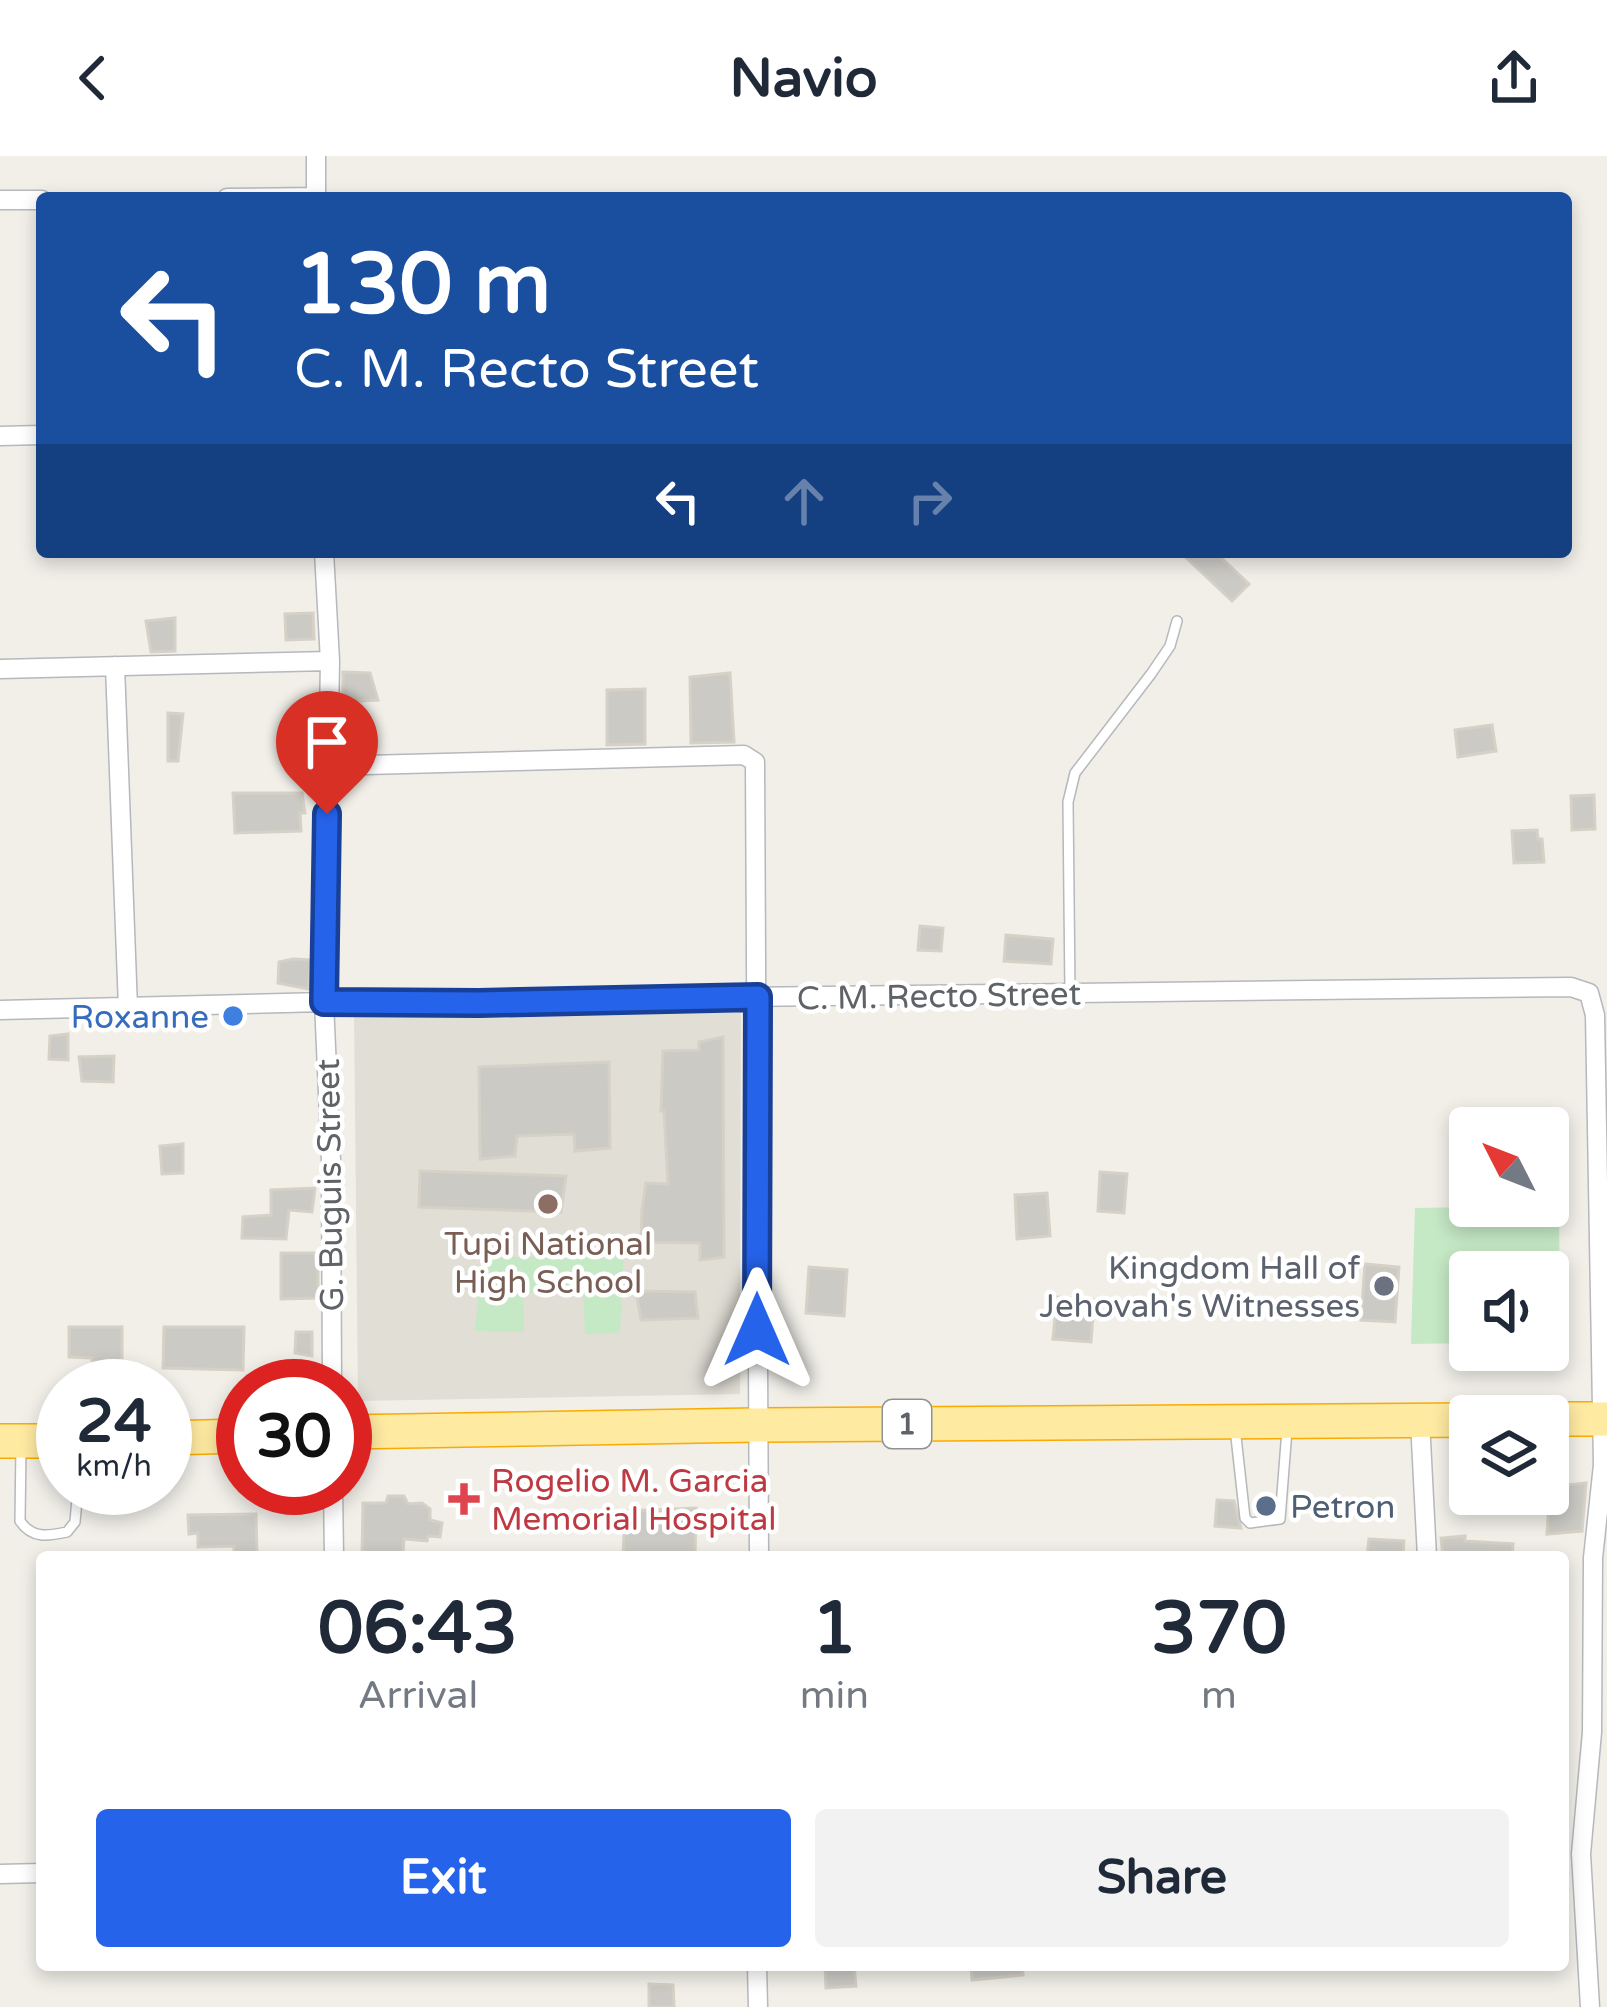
<!DOCTYPE html>
<style>
body{margin:0;font-family:"Varela Round",sans-serif;background:#f2f2f3;color:#1f2937;height:100vh;display:flex;flex-direction:column;font-size:45px;white-space:nowrap}
*{box-sizing:border-box;margin:0}
p{font-size:39px;color:#747a83}
.icon{flex:none;width:66px;height:66px;fill:none;stroke:currentColor;stroke-width:2;stroke-linecap:round;stroke-linejoin:round}
.map{position:relative;flex:1;overflow:hidden}
.details{position:absolute;left:36px;top:1395px;width:1533px;height:420px;display:flex;flex-direction:column;background:#fff;border-radius:12px;box-shadow:0 6px 18px #0003}
.details>*{flex:none}
.hud{position:absolute;left:36px;top:36px;width:1536px;height:366px;border-radius:12px;box-shadow:0 6px 18px #0003;background:#1a4fa0;color:#fff;overflow:hidden}
.needle{width:78px;rotate:312deg}
.controls{position:absolute;left:1449px;top:951px;display:grid;gap:24px}
.controls a{display:grid;place-items:center;width:120px;height:120px;border-radius:12px;background:#fff;box-shadow:0 6px 18px #0003;font-size:60px}
.speed{position:absolute;left:36px;top:1203px;display:flex;gap:24px;font-size:60px;font-weight:700;text-align:center}
.speed>*{display:grid;place-content:center;width:156px;height:156px;border-radius:50%;background:#fff;box-shadow:0 6px 18px #0003;line-height:1}
.speed small{font-size:30px;font-weight:400}
.speed .limit{border:18px solid #d22;background:#fff;color:#111}
.pin{position:absolute;display:grid;place-items:center;width:102px;height:102px;color:#fff;margin:-123px -51px;border-radius:50% 50% 50% 0;rotate:-45deg;box-shadow:0 0 12px #0007}
.pin .icon{rotate:45deg}
.me{position:absolute;width:132px;margin:-66px;rotate:0deg;stroke-linejoin:round;filter:drop-shadow(0 0 9px #0008)}
.turn{display:flex;align-items:center;gap:42px;height:252px;padding:0 60px;font-size:54px}
.turn .icon{width:156px;height:156px;stroke-width:2.5}
.turn b{display:block;font-size:84px;line-height:102px}
.lanes{display:flex;align-items:center;height:114px;padding:0 60px;background:#0003;justify-content:center;gap:60px;direction:ltr}
.lanes .off{opacity:.35}
.eta{display:flex;justify-content:space-evenly;align-items:center;height:204px;text-align:center}
.eta b{font-size:72px;font-weight:700;line-height:84px}
.button{display:flex;gap:24px;margin-top:auto;padding:24px 60px}
.button a{flex:1;height:138px;border-radius:12px;background:#2563eb;color:#fff;font-size:48px;font-weight:700;line-height:138px;text-align:center}
.button a+a{background:#f2f2f3;color:#1f2937}
header{display:flex;justify-content:space-between;align-items:center;height:156px;padding:0 60px;background:#fff;font-size:54px;font-weight:700}
.map>svg:first-child{display:block}
.education{fill:#e1ded6}
.green{fill:#c5e8c5}
.building{fill:#cccac5;stroke:#d6d1c6;stroke-width:3}
.lines{fill:none;stroke-linecap:round;stroke-linejoin:round}
.service-casing{stroke:#b5b8bc;stroke-width:12}
.minor-casing{stroke:#b5b8bc;stroke-width:21}
.trunk-casing{stroke:#f9ab00;stroke-width:36}
.service{stroke:#fff;stroke-width:9}
.minor{stroke:#fff;stroke-width:18}
.trunk{stroke:#feeaa1;stroke-width:33}
.route-casing{stroke:#184099;stroke-width:30}
.route{stroke:#2563eb;stroke-width:21}
.shop-dot{fill:#3f7fe0;stroke:#fff;stroke-width:4.5}
.education-dot{fill:#8d6e63;stroke:#fff;stroke-width:4.5}
.worship-dot{fill:#6b7280;stroke:#fff;stroke-width:4.5}
.health-dot{fill:#e0444e;stroke:#fff;stroke-width:4.5}
.service-dot{fill:#5c6f8a;stroke:#fff;stroke-width:4.5}
.labels{text-anchor:middle;stroke-width:9;stroke-linejoin:round;paint-order:stroke}
.shield{fill:#fff;stroke:#8f9295;stroke-width:3}
.shield-label{font-size:30px;font-weight:bold;fill:#5f6368}
.street-label{font-size:33px;fill:#5f6368;stroke:#fff}
.shop-label{font-size:33px;fill:#366cbe;stroke:#fff;text-anchor:end}
.education-label{font-size:33px;fill:#785e54;stroke:#fff}
.worship-label{font-size:33px;fill:#5b616d;stroke:#fff;text-anchor:end}
.health-label{font-size:33px;fill:#be3a42;stroke:#fff;text-anchor:start}
.service-label{font-size:33px;fill:#4e5e75;stroke:#fff;text-anchor:start}
</style>
<header><svg class="icon" aria-label="back" viewBox="0 0 24 24"><path d="M15 5l-7 7 7 7"/></svg>Navio<svg class="icon" aria-label="share" viewBox="0 0 24 24"><path d="M12 15V3M7 8l5-5 5 5M5 13v7h14v-7"/></svg></header>
<div class="map">
<svg width="1607" height="1851" viewBox="0 0 1607 1851">
<rect width="100%" height="100%" fill="#f1efe8"/>
<path class="education" d="M741 850 740 1238 358 1245 354 857Z"/>
<path class="green" d="M1559 1044 1560 1186H1548V1116H1470V1187L1411 1188 1415 1052 1548 1050V1045Z
M624 1098 620 1177 585 1178 583 1134 523 1137 524 1176 475 1175 482 1102Z"/>
<path class="building" d="M1180 396H1215L1249 428 1232 445Z
M313 457 314 483 286 484 285 458Z
M175 462V495L151 496 146 465Z
M343 516 370 517 378 544 343 546Z
M730 517 734 586 691 587 690 521Z
M645 533V588L607 589V534Z
M168 557 183 558 178 605H168Z
M1492 569 1496 595 1458 601 1455 574Z
M233 637H302L305 657H300L301 675 235 677Z
M1594 639 1595 673 1572 674 1571 640Z
M1537 674 1538 683H1542L1544 706 1514 707 1512 675Z
M920 770 943 772 941 795 918 794Z
M1006 779 1053 783 1051 808 1004 805Z
M293 803 311 804 308 833 278 827 279 806Z
M68 878V904L49 903 50 880Z
M723 881 724 1101 700 1104V1087L641 1086 642 1054 646 1027 668 1028 664 955H661L663 895 699 894V886Z
M114 900 113 926 82 925 79 901Z
M609 906 610 992 575 995 574 978 517 980 515 1000 480 1003 479 911Z
M183 988V1017L162 1018 160 990Z
M420 1015 566 1020 561 1056 419 1051Z
M1100 1016 1127 1018 1124 1057 1098 1055Z
M315 1032 312 1056 289 1054 286 1083 242 1082 243 1061 271 1059V1034Z
M1047 1037 1050 1080 1017 1083 1015 1039Z
M281 1097H318V1142L281 1143Z
M1365 1108 1399 1111 1395 1166 1361 1164Z
M809 1111 847 1114 844 1160 806 1157Z
M636 1135 695 1136 698 1162 641 1164Z
M1057 1141 1094 1144 1091 1186 1053 1183Z
M69 1171H122V1206L92 1207V1202L69 1201Z
M164 1171H244L243 1214 163 1212Z
M296 1176H312V1200L295 1197Z
M1586 1327 1582 1375 1547 1378 1550 1331Z
M388 1340H404L408 1348 422 1347 430 1353V1364L442 1367 440 1381 428 1380 427 1385 404 1383 403 1397 398 1401H362L363 1347H386Z
M1217 1344 1234 1345 1241 1372 1215 1370Z
M696 1352 695 1400 623 1401 625 1355Z
M256 1358 257 1401H234V1390L198 1391V1377L189 1378 188 1359Z
M1465 1380V1385L1513 1388 1512 1401H1443L1441 1382Z
M1369 1383 1404 1385 1403 1401H1367Z
M825 1809H854L856 1830 826 1832Z
M971 1809H1022L1023 1819 972 1824Z
M649 1828 673 1829 674 1851H649Z"/>
<g class="lines">
<g class="service-casing">
<path id="service" d="M1070 838 1068 646 1075 617 1151 518 1170 490 1177 465
M1235 1272 1245 1362 1250 1367 1280 1363 1287 1274
M21 1291 20 1365C32 1383 48 1380 67 1376L75 1366 78 1332"/>
</g>
<g class="minor-casing">
<path id="minor" d="M227 42 316 41
M316 42V0
M0 44H42
M0 280 42 279
M324 396 330 505 324 846 331 1005 332 1230
M115 510 128 852
M0 513 330 505
M328 610 744 599 755 606 759 1401
M0 854 324 846 1571 831 1589 837 1595 859 1603 1309 1593 1402 1592 1576 1581 1698 1590 1851
M1420 1265 1427 1401
M333 1332 334 1401
M0 1718 42 1717
M757 1809 758 1851"/>
</g>
<g class="trunk-casing">
<path id="trunk" d="M1548 1263H1607
M345 1276 756 1269 1470 1264
M165 1282 243 1280
M0 1285H63"/>
</g>
<use href="#service" class="service"/>
<use href="#minor" class="minor"/>
<use href="#trunk" class="trunk"/>
</g>
<g class="lines">
<g class="route-casing">
<path id="route" d="M327 658 324 846 479 847 758 841 757 1174"/>
</g>
<use href="#route" class="route"/>
</g>
<circle class="shop-dot" cx="233" cy="860" r="12"/>
<circle class="education-dot" cx="548" cy="1048" r="12"/>
<circle class="worship-dot" cx="1384" cy="1130" r="12"/>
<path class="health-dot" d="M458 1325h12v12h12v12h-12v12h-12v-12h-12v-12h12z"/>
<circle class="service-dot" cx="1266" cy="1350" r="12"/>
<g class="labels">
<rect class="shield" x="883" y="1244" width="48" height="48" rx="9"/>
<g class="shield-label">
<text x="907" y="1278">1</text>
</g>
<g class="street-label">
<text transform="translate(939 839) rotate(-1)" y="12">C. M. Recto Street</text>
<text transform="translate(329 1029) rotate(-91)" y="12">G. Buguis Street</text>
</g>
<g class="shop-label">
<text x="209" y="872">Roxanne</text>
</g>
<g class="education-label">
<text x="548" y="1099">Tupi National<tspan x="548" dy="38">High School</tspan></text>
</g>
<g class="worship-label">
<text x="1360" y="1123">Kingdom Hall of<tspan x="1360" dy="38">Jehovah's Witnesses</tspan></text>
</g>
<g class="health-label">
<text x="491" y="1336">Rogelio M. Garcia<tspan x="491" dy="38">Memorial Hospital</tspan></text>
</g>
<g class="service-label">
<text x="1290" y="1362">Petron</text>
</g>
</g>
</svg>
<div class="controls">
<a><svg class="needle" viewBox="-14 -14 28 28"><path d="M0-13l5 13h-10z" fill="#e53935"/><path d="M0 13l5-13h-10z" fill="#747a83"/></svg></a>
<a><svg class="icon" aria-label="sound" viewBox="0 0 24 24"><path d="M4 9h4l5-4v14l-5-4H4zM17 9q2 3 0 6"/></svg></a>
<a><svg class="icon" aria-label="layers" viewBox="0 0 24 24"><path d="M12 4l9 5-9 5-9-5zM3 14l9 5 9-5"/></svg></a>
</div>
<div class="speed"><div>24<small>km/h</small></div><div class="limit">30</div></div>
<div class="pin" style="left:327px;top:658px;background:#d93025"><svg class="icon" aria-label="arrive" viewBox="0 0 24 24"><path d="M6 21V4h12l-3 4 3 4H6"/></svg></div>
<svg class="me" style="left:757px;top:1174px" viewBox="-20 -20 40 40"><path d="M0-17L14 15 0 8-14 15z" fill="#2563eb" stroke="#fff" stroke-width="4"/></svg>
<div class="hud">
<div class="turn"><svg class="icon" aria-label="left" viewBox="0 0 24 24"><path d="M17 20v-9H6M10 6l-5 5 5 5"/></svg><div><b>130 m</b>C. M. Recto Street</div></div>
<div class="lanes"><svg class="icon" aria-label="left" viewBox="0 0 24 24"><path d="M17 20v-9H6M10 6l-5 5 5 5"/></svg><svg class="icon off" aria-label="ahead" viewBox="0 0 24 24"><path d="M12 20V5M6 11l6-6 6 6"/></svg><svg class="icon off" aria-label="right" viewBox="0 0 24 24"><path d="M7 20v-9h11M14 6l5 5-5 5"/></svg></div>
</div>
<section class="details">
<div class="eta">
<div><b>06:43</b><p>Arrival</p></div>
<div><b>1</b><p>min</p></div>
<div><b>370</b><p>m</p></div>
</div>
<div class="button"><a>Exit</a><a>Share</a></div>
</section>
</div>
